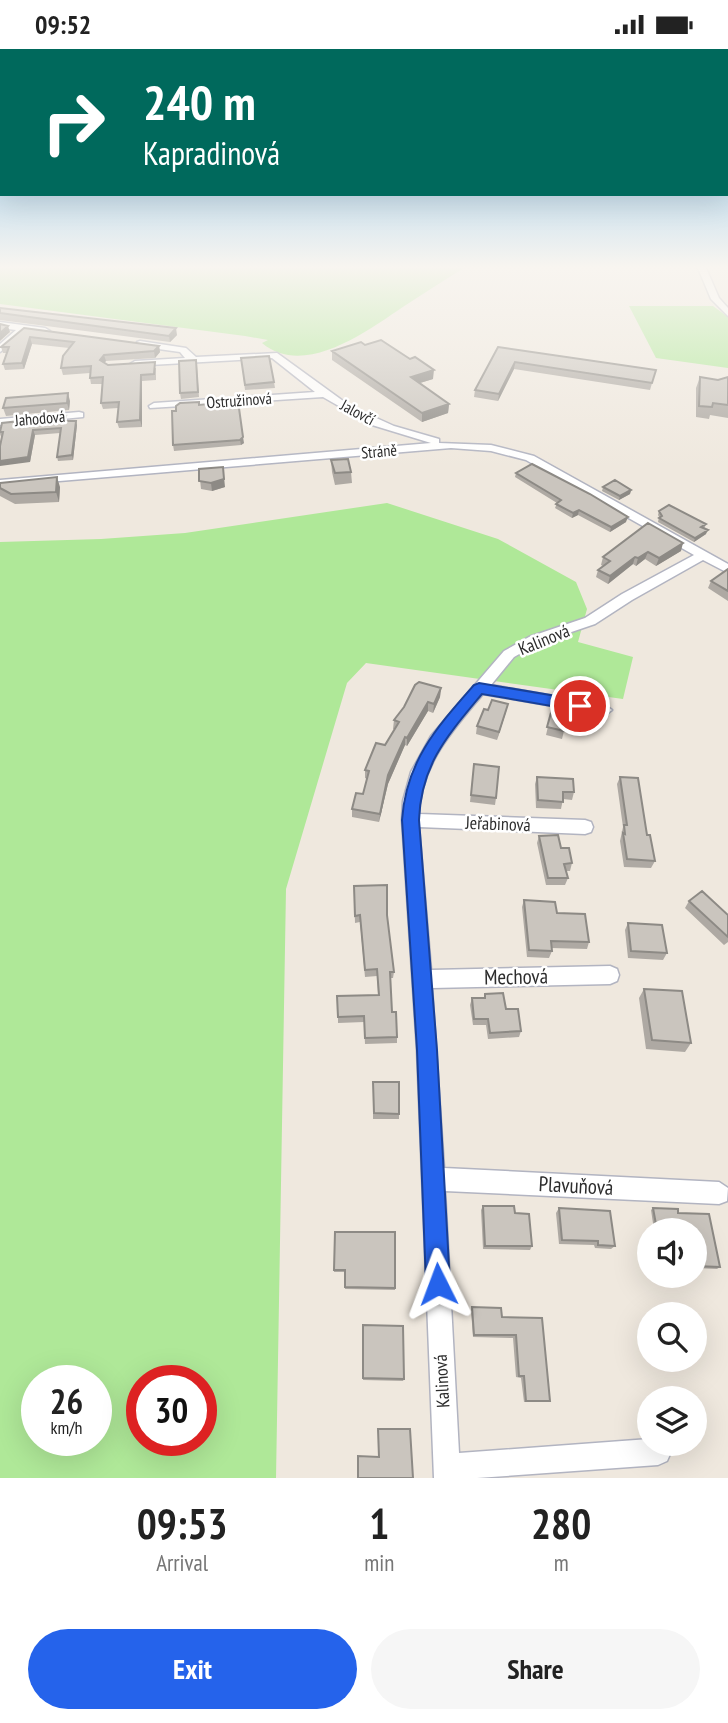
<!DOCTYPE html>
<meta charset="utf-8">
<style>
body{margin:0;font-family:"PT Sans Narrow",sans-serif;background:#f6f6f6;color:#222;height:100vh;display:flex;flex-direction:column;font-size:26px;white-space:nowrap}
*{box-sizing:border-box;margin:0}
p{font-size:23px;color:#767676}
.icon{flex:none;width:38px;height:38px;fill:none;stroke:currentColor;stroke-width:2;stroke-linecap:round;stroke-linejoin:round}
.map{position:relative;height:1429px;overflow:hidden}
.panel{display:flex;flex-direction:column;background:#fff;flex:1}
.panel>*{flex:none}
.guide{position:absolute;left:0px;top:0px;width:728px;height:147px;box-shadow:0 7px 28px #0002;background:#00695c;color:#fff;overflow:hidden}
.controls{position:absolute;left:637px;top:1169px;display:grid;gap:14px}
.controls a{display:grid;place-items:center;width:70px;height:70px;border-radius:50%;background:#fff;box-shadow:0 7px 28px #0002;font-size:35px}
.speed{position:absolute;left:21px;top:1316px;display:flex;gap:14px;font-size:35px;font-weight:700;text-align:center}
.speed>*{display:grid;place-content:center;width:91px;height:91px;border-radius:50%;background:#fff;box-shadow:0 7px 28px #0002;line-height:1}
.speed small{font-size:18px;font-weight:400}
.speed .limit{border:10px solid #d22;background:#fff;color:#111}
.pin{position:absolute;display:grid;place-items:center;width:60px;height:60px;color:#fff;margin:-30px;border:4px solid #fff;border-radius:50%;box-shadow:0 2px 7px #0007}
.me{position:absolute;width:77px;margin:-38px;rotate:357deg;stroke-linejoin:round;filter:drop-shadow(0 0 5px #0008)}
.turn{display:flex;align-items:center;gap:24px;height:147px;padding:0 28px;font-size:32px}
.turn .icon{width:91px;height:91px;stroke-width:2.5}
.turn b{display:block;font-size:49px;line-height:60px}
.eta{display:flex;justify-content:space-evenly;align-items:center;height:119px;text-align:center}
.eta b{font-size:42px;font-weight:800;line-height:49px}
.button{display:flex;gap:14px;margin-top:auto;padding:14px 28px}
.button a{flex:1;height:80px;border-radius:42px;background:#2563eb;color:#fff;font-size:28px;font-weight:800;line-height:80px;text-align:center}
.button a+a{background:#f6f6f6;color:#222}
.status{display:flex;justify-content:space-between;align-items:center;height:49px;padding:0 35px;background:#fff;direction:ltr}
.status svg{height:19px;fill:currentColor}
.map>svg:first-child{display:block}
.green{fill:#afe898;fill-rule:evenodd}
.lines{fill:none;stroke-linecap:round;stroke-linejoin:round}
.minor-casing{stroke:#b2b4c1;stroke-width:3}
.minor{fill:#fff;fill-rule:evenodd}
.wall{fill:#aea9a3}
.shaded-wall{fill:#8d8a85}
.building{fill:#cac5be;stroke:#8d8a85;stroke-width:2}
.route{fill:#2563eb;stroke:#184099;stroke-width:2}
.labels{text-anchor:middle;stroke-width:5;stroke-linejoin:round;paint-order:stroke}
.far-street-label{font-size:16px;fill:#2d2d2d;stroke:#fff}
.street-label{font-size:18px;fill:#2d2d2d;stroke:#fff}
.near-street-label{font-size:21px;fill:#2d2d2d;stroke:#fff}
</style>
<div class="status"><b>09:52</b><svg viewBox="0 0 49 12"><path d="M0 12V9h3v3zM5 12V6h3v6zM10 12V3h3v9zM15 12V0h3v12zM26 1h20v11H26zM47 4h2v5h-2z"/></svg></div>
<div class="map">
<svg width="728" height="1429" viewBox="0 0 728 1429">
<rect width="100%" height="100%" fill="#efe8de"/>
<path class="green" d="M0 219H464C445 231 427 242 409 254 372 278 306 331 262 294L268 291 245 287 0 255Z
M629 257H713L728 268V319L656 309Z
M387 454 498 490 576 533 587 560 578 593 633 608 623 650 366 614 347 634 286 840 276 1429H0V493L101 490 185 484ZM37 1332H96V1391H37ZM142 1332H201V1391H142Z"/>
<g class="lines">
<g class="minor-casing">
<path id="minor" d="M698 219H706L719 249 728 259V267L711 250Z
M0 273 45 279 50 282 45 285 25 282 0 303V295L16 281 0 279Z
M140 292 186 299 196 308 277 304 350 357 394 377 439 390V394L491 396 534 407 728 515V524L703 511 632 551 595 575 539 594 514 608 491 636 605 656 612 661 605 666 483 645C453 681 421 715 419 765L585 771 591 773 593 778 591 783 585 785 419 778 431 921 610 917 617 920 619 926 617 932 610 935 432 939 444 1119 719 1133 728 1139 727 1152 719 1155 445 1142 459 1404 649 1390V1395H668L671 1403 667 1412 658 1416 477 1429H434L417 1001 402 771 403 752 411 723 431 687 504 602 529 588 585 569 622 545 694 506 526 411 491 402 451 399 0 437V431L431 394 372 376 323 348 150 359 149 357 154 354 315 343 272 309 132 317 130 315 135 312 185 309 180 303 137 297V293Z
M79 363 83 364V368L0 376V370Z"/>
</g>
<use href="#minor" class="minor"/>
</g>
<path class="wall" d="M0 259 177 286 170 293 0 271Z
M24 279 159 297 160 303 155 309 106 312 104 314 108 316 156 319V331L142 332V378L119 379 117 373 118 359 103 360 101 354 102 335H91L90 329V324L63 326 61 319 69 299 32 295 24 320 5 321 3 315 6 304H3L1 298Z
M365 296 433 330 420 334 449 355 448 364 422 373 332 311V302Z
M498 298 656 321 650 341 514 320 498 352 474 348 475 341Z
M241 309 274 333 275 339 245 341Z
M197 317 199 348 181 350 180 344Z
M700 328 718 331 728 328V369L710 366 709 370 696 368V339Z
M70 352 69 361 6 367 3 359Z
M199 356 244 394 241 396 174 402 173 396Z
M67 372 77 376 73 411 58 412 57 408 60 384 35 386 30 413 1 388 0 385V382Z
M331 411 351 423 352 434 335 436 332 423Z
M199 420 225 438 212 442 201 440Z
M516 424 626 473 610 483 578 466 572 469 555 459 557 454 515 428Z
M0 434 60 438 59 453 15 455 0 447Z
M603 438 631 441 630 445 619 451 602 442Z
M659 462 706 475 704 480 706 485 694 493 658 473 659 468 658 466Z
M648 474 681 502 656 517 645 510 636 517 633 515 608 535 596 528 598 521 603 517 601 516 603 508Z
M728 520V552L708 539 711 532Z
M441 639 440 648 433 664 428 662 407 697 405 696 388 735 379 773 352 768V760L363 745 367 730 365 729V721L385 696 395 680H393L394 671Z
M508 655 497 691 476 685 477 677 488 661Z
M552 660 564 682 562 690 546 686Z
M474 715 496 749 495 756 470 753Z
M537 728 574 743 572 751 563 750 561 760 536 759 535 735Z
M620 728 647 786 655 812 651 819 624 818 620 792 623 778 617 735Z
M539 787 561 799 572 814 570 822H566L568 829 565 836H546L537 794Z
M354 837 387 866 394 923 393 929H390L392 963 397 988V994L365 995 364 973 338 974V968L378 946 377 927 365 928 360 873 355 874Z
M524 851 557 864 589 893 587 900 551 899 552 902 549 909 527 908 522 858Z
M689 852 728 866V893L724 896 685 859Z
M628 874 667 904 663 911 628 909 625 881Z
M644 940 691 994 685 1003 646 1000 639 949Z
M485 945 506 960 521 982 519 988 488 990 486 976H473L470 956 472 949H484Z
M373 1033 399 1065V1070H373Z
M483 1157 515 1164 532 1197 530 1201 483 1200 481 1161Z
M559 1159 615 1197 611 1200 595 1199 594 1196 559 1195 556 1164Z
M653 1159 678 1160V1164L709 1165 720 1218 717 1220 695 1219V1181H654L651 1161Z
M335 1183H395V1241L345 1240V1223H334Z
M472 1258 502 1268 542 1269 550 1352 547 1353H524L521 1329 516 1328 513 1289 473 1288 471 1261Z
M363 1276 404 1330 403 1332 363 1331Z"/>
<path class="shaded-wall" d="M8 277 10 283 0 292V284Z
M176 279 177 286 170 293 169 287Z
M30 288 32 295 24 320 22 314Z
M159 297 160 303 155 309 154 302Z
M104 306 106 312 101 317 100 311Z
M515 313 514 320 498 352 499 345Z
M434 321 433 330 410 337 411 328Z
M141 326 142 332V378L140 371Z
M68 344 70 352 69 361 67 354Z
M449 355 448 364 422 373V364Z
M76 372 77 376 73 411 72 406Z
M33 381 35 386 30 413 0 417V412Z
M243 388 244 394 241 396 240 391Z
M223 418 225 438 212 442 211 434Z
M57 428 60 438 59 453 56 443Z
M631 441 630 445 619 451 620 447Z
M579 461 578 466 572 469 573 464Z
M628 468 626 473 610 483 611 478Z
M708 481 706 485 694 493 695 489Z
M683 494 681 502 656 517 659 509Z
M648 503 645 510 636 517 638 509Z
M635 508 633 515 608 535 610 527Z
M441 639 440 648 433 664 434 655Z
M428 653V662L407 697V689Z
M508 655 506 663 497 691 499 683Z
M405 688V696L388 735 379 773 380 765 388 726Z"/>
<path class="building" d="M0 259 176 279 169 287 0 264Z
M0 275 8 277 0 284Z
M24 279 159 297 154 302 104 306 100 311 108 316 155 313 154 325 141 326 140 371 117 373 119 353 101 354 103 328 90 329 91 317 61 319 63 307 74 293 30 288 22 314 3 315 9 298H1Z
M381 291 410 310 415 308 434 321 411 328 449 355 422 364 332 302 361 293 365 296Z
M498 298 656 321 652 334 515 313 499 345 475 341Z
M269 307 274 333 245 336 241 309Z
M196 311 198 343 180 344 179 312Z
M700 328 718 331 728 328V356L713 354 712 358 699 357Z
M68 344 67 354 3 359 6 349Z
M238 352 243 388 240 391 173 396 172 362H176V357L180 354 199 353V356Z
M66 367 65 372H76L72 406 57 408 61 379 33 381 28 408 0 412V397L3 383H0L2 374Z
M348 410 351 423 335 424 331 411Z
M532 415 590 445 628 468 611 478 579 461 573 464 556 455 561 451 516 424Z
M223 418 224 430 211 434 199 432V420Z
M57 428 56 443 11 445 0 439V434Z
M615 431 631 441 620 447 603 438Z
M669 456 706 475 701 478 708 481 695 489 659 469 662 467 659 462Z
M648 474 683 494 659 509 648 503 638 509 635 508 610 527 598 521 610 512 603 508Z
M728 520V542L711 532Z
M419 633 441 639 434 655 428 653 407 689 405 688 388 726 380 765 352 760 356 744 363 745 369 722 365 721 376 694 385 696 399 673 394 671 404 658 415 636Z
M492 651 508 655 499 683 477 677 484 660 488 661Z
M552 660 568 664 564 682 547 678Z
M474 715 499 718 496 749 471 746Z
M537 728 573 730 574 743H563V753L538 751Z
M620 728 638 729 647 786H650L655 812 627 810 623 784 625 785 624 776H627Z
M558 786 561 799H569L572 814 564 815 568 829H548L539 787Z
M387 836V866L394 923H390L392 963H396L397 988 365 989 364 967 338 968 337 947 379 946 377 920 365 921 360 866 355 867 354 837Z
M702 842 728 866V888L689 852Z
M524 851 555 853 557 864 585 865 589 893 551 892 552 902 529 901Z
M628 874 662 876 667 904 631 902Z
M644 940 682 942 691 994 652 991Z
M503 944 506 960H518L521 982 490 984 488 970H474L472 949H485V945Z
M373 1033H399V1065L374 1064Z
M483 1157H514L515 1164 529 1165 532 1197H485Z
M559 1159 610 1162 615 1197 598 1196V1192L562 1191Z
M653 1159 678 1160V1164L709 1165 720 1218 695 1217V1181H657Z
M335 1183H395V1239L345 1238V1221H334Z
M472 1258 501 1259 502 1268 542 1269 550 1352H526L524 1327H519L516 1286H474Z
M363 1276 403 1277 404 1330 363 1329Z
M378 1380H410L413 1429H358V1407L379 1408Z"/>
<linearGradient id="sky" x2="0" y2="1"><stop stop-color="#77bded"/><stop offset="0.52" stop-color="#f8f5f0"/><stop offset="1" stop-color="#f8f5f0" stop-opacity="0"/></linearGradient>
<rect width="728" height="419" fill="url(#sky)"/>
<path class="route" d="M479 634 580 651 588 657 580 662 482 645C448 686 421 715 419 771L437 1001 450 1235 446 1244 438 1247 429 1244 426 1235 417 1001 402 771C406 712 437 678 474 636Z"/>
<g class="labels">
<g class="far-street-label">
<text transform="translate(239 351) rotate(-4)" y="6">Ostružinová</text>
<text transform="translate(358 363) rotate(28)" y="6">Jalovčí</text>
<text transform="translate(40 369) rotate(-5)" y="6">Jahodová</text>
<text transform="translate(379 402) rotate(-5)" y="6">Stráně</text>
</g>
<g class="street-label">
<text transform="translate(544 591) rotate(-22)" y="6">Kalinová</text>
<text transform="translate(498 775) rotate(2)" y="6">Jeřabinová</text>
<text transform="translate(442 1332) rotate(-93)" y="6">Kalinová</text>
</g>
<g class="near-street-label">
<text transform="translate(516 928) rotate(-1)" y="7">Mechová</text>
<text transform="translate(576 1137) rotate(3)" y="7">Plavuňová</text>
</g>
</g>
</svg>
<div class="controls">
<a><svg class="icon" aria-label="sound" viewBox="0 0 24 24"><path d="M4 9h4l5-4v14l-5-4H4zM17 9q2 3 0 6"/></svg></a>
<a><svg class="icon" aria-label="search" viewBox="0 0 24 24"><circle cx="10" cy="10" r="6"/><path d="M15 15l6 6"/></svg></a>
<a><svg class="icon" aria-label="layers" viewBox="0 0 24 24"><path d="M12 4l9 5-9 5-9-5zM3 14l9 5 9-5"/></svg></a>
</div>
<div class="speed"><div>26<small>km/h</small></div><div class="limit">30</div></div>
<div class="pin" style="left:580px;top:657px;background:#d93025"><svg class="icon" aria-label="arrive" viewBox="0 0 24 24"><path d="M6 21V4h12l-3 4 3 4H6"/></svg></div>
<svg class="me" style="left:438px;top:1235px" viewBox="-20 -20 40 40"><path d="M0-17L14 15 0 8-14 15z" fill="#2563eb" stroke="#fff" stroke-width="4"/></svg>
<div class="guide">
<div class="turn"><svg class="icon" aria-label="right" viewBox="0 0 24 24"><path d="M7 20v-9h11M14 6l5 5-5 5"/></svg><div><b>240 m</b>Kapradinová</div></div>
</div>
</div>
<section class="panel">
<div class="eta">
<div><b>09:53</b><p>Arrival</p></div>
<div><b>1</b><p>min</p></div>
<div><b>280</b><p>m</p></div>
</div>
<div class="button"><a>Exit</a><a>Share</a></div>
</section>
